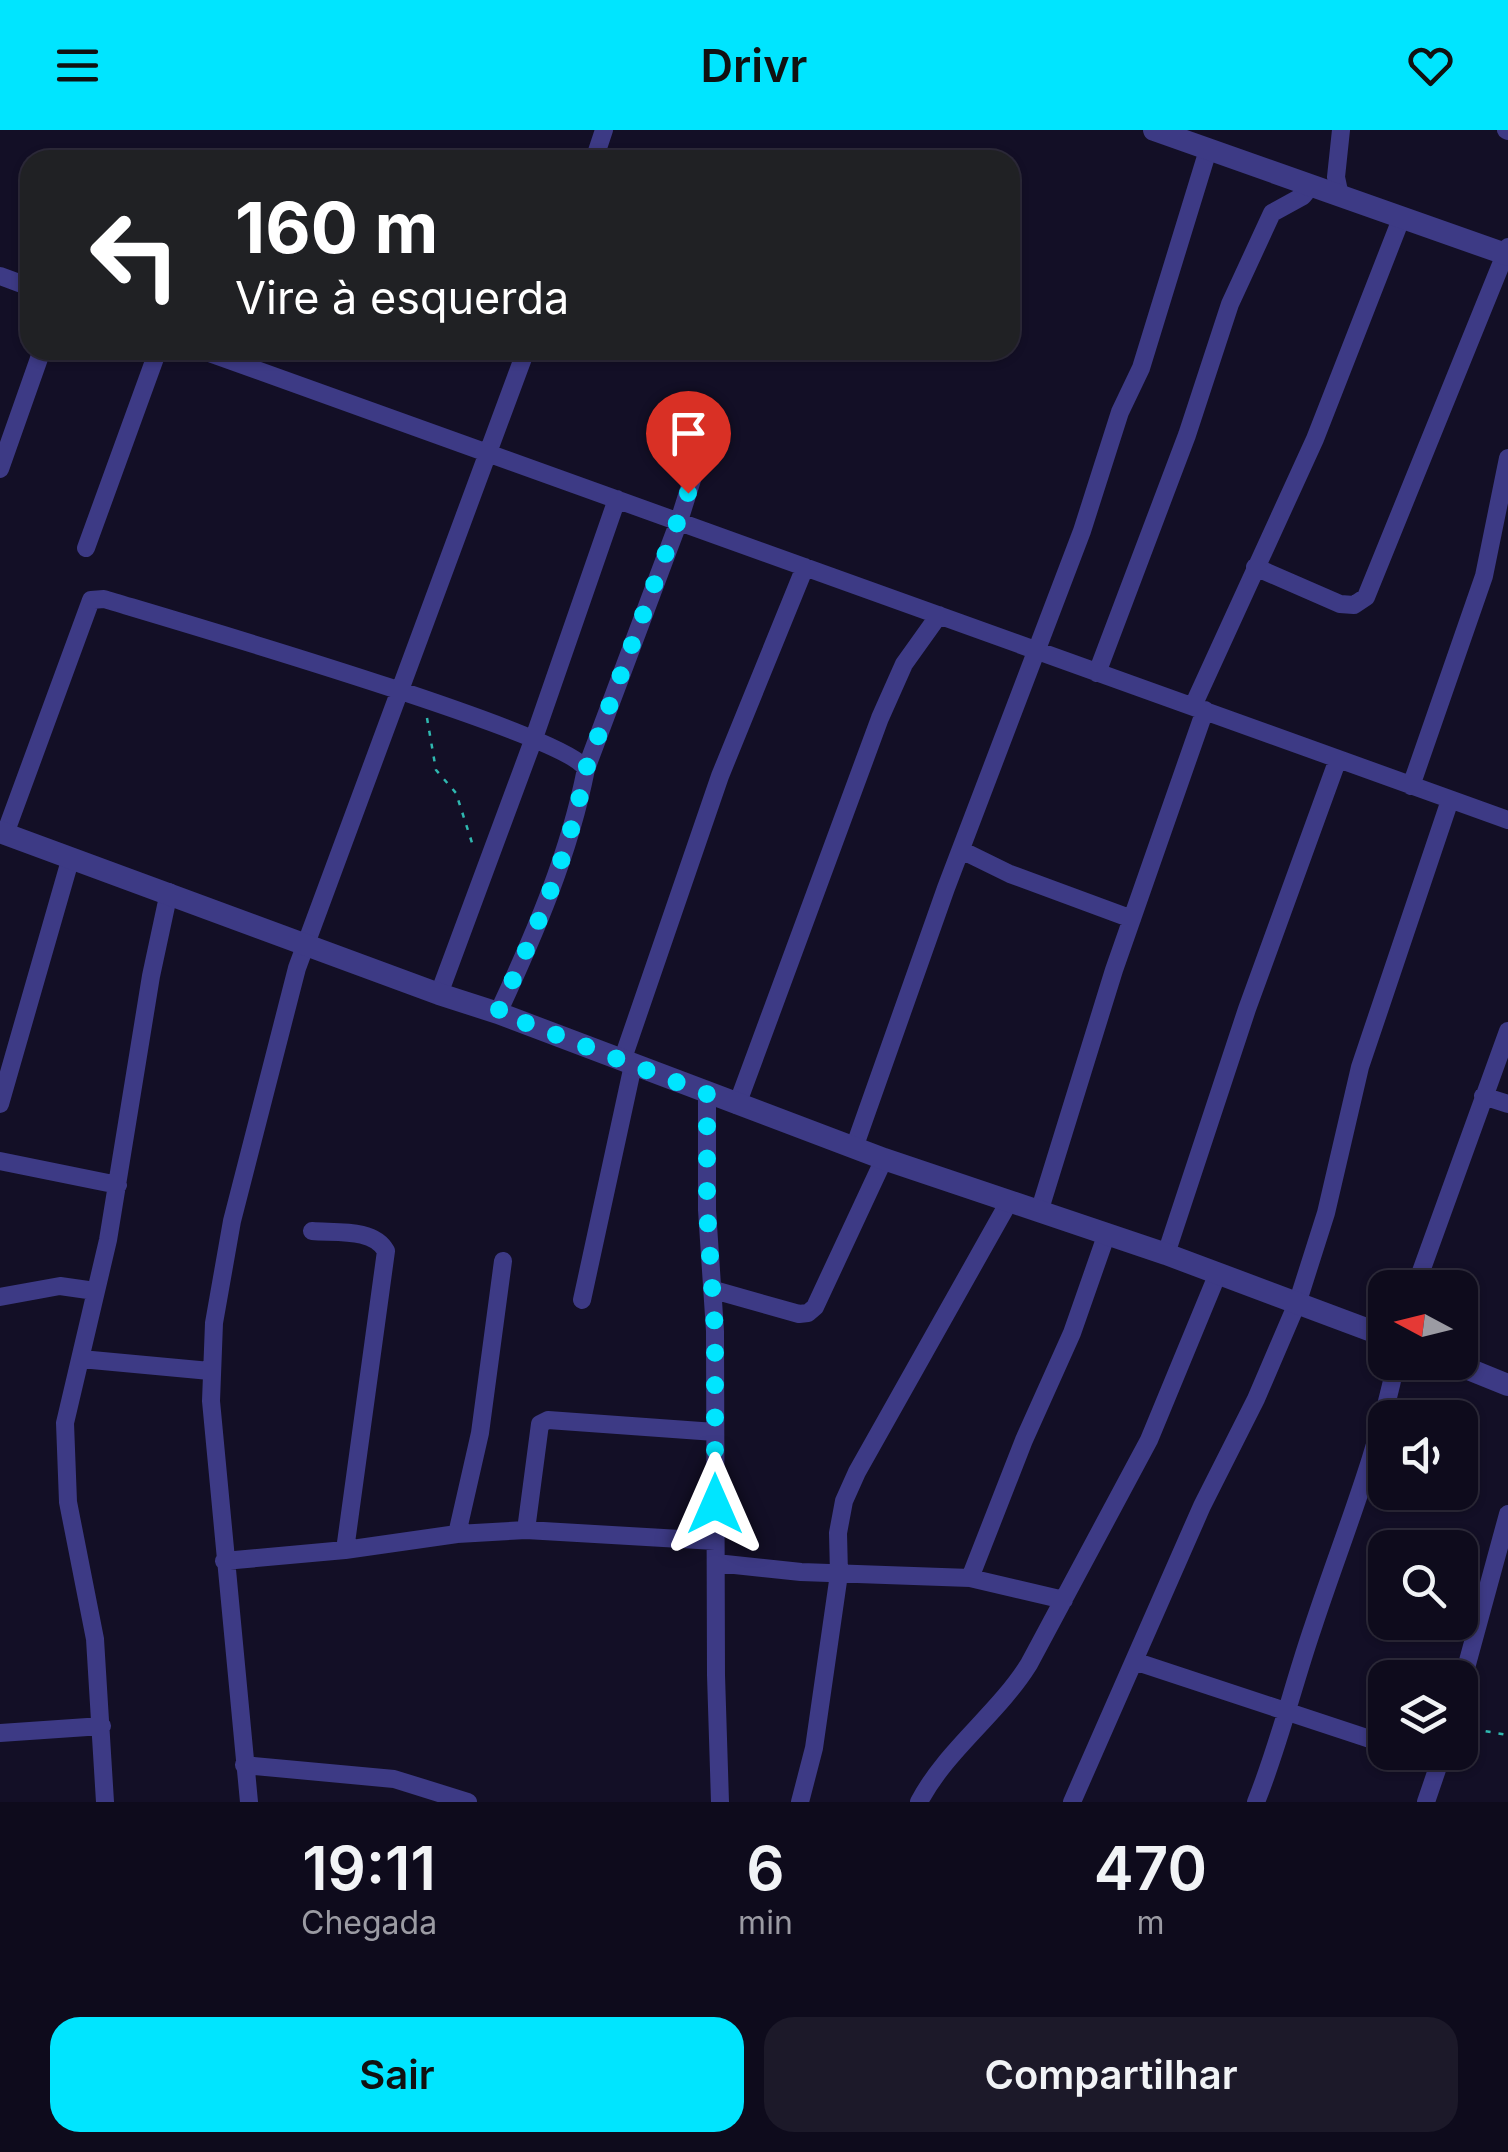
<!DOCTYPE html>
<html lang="pt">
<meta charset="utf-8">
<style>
body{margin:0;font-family:Inter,sans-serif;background:#1c1929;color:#f1f3f6;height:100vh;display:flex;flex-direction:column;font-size:38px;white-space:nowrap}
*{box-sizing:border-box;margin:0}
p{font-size:32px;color:#9b9ba3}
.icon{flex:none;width:55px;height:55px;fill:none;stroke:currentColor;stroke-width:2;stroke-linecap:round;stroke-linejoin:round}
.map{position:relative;height:1672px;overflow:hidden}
.details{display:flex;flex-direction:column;background:#0e0b1c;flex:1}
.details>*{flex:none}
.hud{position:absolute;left:20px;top:20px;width:1000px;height:210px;border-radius:30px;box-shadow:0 2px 8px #0004,0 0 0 2px #2e2b3b;background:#202124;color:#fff;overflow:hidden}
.needle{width:65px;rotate:277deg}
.tools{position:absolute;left:1368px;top:1140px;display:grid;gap:20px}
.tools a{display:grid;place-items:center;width:110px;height:110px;border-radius:20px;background:#0e0b1c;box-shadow:0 2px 8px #0004,0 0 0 2px #2e2b3b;font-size:50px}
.pin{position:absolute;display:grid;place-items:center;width:85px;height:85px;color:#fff;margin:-102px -42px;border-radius:50% 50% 50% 0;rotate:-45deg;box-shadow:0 0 10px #0007}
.pin .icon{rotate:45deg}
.me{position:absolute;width:110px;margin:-55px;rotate:0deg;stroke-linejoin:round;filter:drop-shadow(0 0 8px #0008)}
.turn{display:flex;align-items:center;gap:35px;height:210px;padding:0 50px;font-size:45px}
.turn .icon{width:130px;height:130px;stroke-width:2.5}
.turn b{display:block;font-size:70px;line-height:85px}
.eta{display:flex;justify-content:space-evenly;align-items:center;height:170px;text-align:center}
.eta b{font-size:60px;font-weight:600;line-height:70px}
.action{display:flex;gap:20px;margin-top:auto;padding:20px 50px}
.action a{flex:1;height:115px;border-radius:30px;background:#00e5ff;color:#111;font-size:40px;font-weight:600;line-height:115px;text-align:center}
.action a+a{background:#1c1929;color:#f1f3f6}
header{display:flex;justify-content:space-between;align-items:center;height:130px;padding:0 50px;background:#00e5ff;color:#111;font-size:45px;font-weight:600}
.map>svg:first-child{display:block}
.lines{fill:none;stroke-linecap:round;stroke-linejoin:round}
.path{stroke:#2fb8b0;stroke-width:2.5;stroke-dasharray:5 8;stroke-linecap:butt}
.minor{stroke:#3d3a85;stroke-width:18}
.tertiary{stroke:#3d3a85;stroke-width:22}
.route{stroke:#00e5ff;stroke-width:18;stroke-dasharray:0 32.4}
</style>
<header><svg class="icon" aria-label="menu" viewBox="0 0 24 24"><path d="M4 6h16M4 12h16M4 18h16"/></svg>Drivr<svg class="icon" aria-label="heart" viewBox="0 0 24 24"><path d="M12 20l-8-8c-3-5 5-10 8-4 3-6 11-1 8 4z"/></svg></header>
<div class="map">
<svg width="1508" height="1672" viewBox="0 0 1508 1672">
<rect width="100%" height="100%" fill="#130f26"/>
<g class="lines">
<path class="path" d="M427 588 436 640 456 663 474 719
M1460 1597 1508 1605"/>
<path class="minor" d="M1506 0 1508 1
M594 30 604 0
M1340 66 1336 47 1341 0
M0 146 30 157
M201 220 1508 690
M0 339 42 220
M86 418 158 220
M1255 437 1340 474 1354 475 1366 467 1508 117
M1097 543 1187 305 1230 174 1272 83 1303 66 1311 56
M1193 576 1315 309 1401 89
M586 639 679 391 712 286
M1411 656 1484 446 1508 328
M5 704 91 470 104 469C170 489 566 604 586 639 569 725 535 803 498 883
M961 720 1010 744 1132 789
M439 864 534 608 617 369
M622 931 720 646 805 437
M707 964V1080L715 1201 716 1545 720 1672
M1483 966 1508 974
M0 974 71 727
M737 975 880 588 904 534 939 485
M854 1018 946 758 1082 401 1120 282 1141 238 1208 20
M0 1031 118 1055
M1040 1079 1114 840 1205 580
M312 1101C336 1103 374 1098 386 1121L345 1420
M1166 1124 1247 879 1338 629
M1415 1158 1508 901
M714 1160 799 1184 808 1183 815 1177 884 1029
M0 1167 60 1156 95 1161
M582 1170 633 935
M81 1229 210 1241
M526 1400 540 1294 548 1290 715 1302
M457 1404 480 1303 503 1131
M224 1431 345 1420 457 1404 526 1400 715 1411
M716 1433 801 1442 970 1448 1064 1470
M970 1448 1024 1310 1072 1203 1107 1103
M1134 1531 1385 1614
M1460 1560 1508 1384
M0 1603 102 1596
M1411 1622 1441 1632
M244 1635 394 1649 468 1672
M105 1672 95 1509 68 1372 65 1293 108 1110 151 846 169 762
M249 1672 211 1271 214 1193 232 1091 297 838 526 220
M800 1672 814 1618 839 1444 838 1403 844 1371 857 1342 1010 1070
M919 1672C946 1620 998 1584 1029 1534L1149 1310 1218 1143
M1072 1672 1202 1376 1256 1269 1298 1171 1326 1083 1360 937 1450 670
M1256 1672C1279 1615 1293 1555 1313 1497 1342 1409 1378 1323 1396 1232
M1426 1672 1443 1622"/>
<path class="tertiary" d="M1154 0 1508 125
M0 702 439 864 498 883 884 1029 1166 1124 1385 1206
M1451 1232 1508 1255"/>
</g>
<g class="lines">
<path class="route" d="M688 363 586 639C569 725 535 803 498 882L707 964V1080L715 1201V1374"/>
</g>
</svg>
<div class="tools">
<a><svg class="needle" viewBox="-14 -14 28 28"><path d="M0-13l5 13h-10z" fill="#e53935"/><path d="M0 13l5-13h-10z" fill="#9b9ba3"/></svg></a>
<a><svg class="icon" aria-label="sound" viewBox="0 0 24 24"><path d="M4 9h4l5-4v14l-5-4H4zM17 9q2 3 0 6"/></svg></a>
<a><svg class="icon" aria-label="search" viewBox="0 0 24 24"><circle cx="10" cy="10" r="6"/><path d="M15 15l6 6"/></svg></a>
<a><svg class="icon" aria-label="layers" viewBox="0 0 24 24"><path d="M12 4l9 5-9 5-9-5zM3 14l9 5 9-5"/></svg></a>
</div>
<div class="pin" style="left:688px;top:363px;background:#d93025"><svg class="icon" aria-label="arrive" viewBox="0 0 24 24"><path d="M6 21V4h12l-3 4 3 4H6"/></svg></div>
<svg class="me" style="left:715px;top:1374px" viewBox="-20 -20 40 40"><path d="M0-17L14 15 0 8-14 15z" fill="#00e5ff" stroke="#fff" stroke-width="4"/></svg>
<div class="hud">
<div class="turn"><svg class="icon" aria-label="left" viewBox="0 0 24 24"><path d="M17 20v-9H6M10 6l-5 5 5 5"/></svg><div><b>160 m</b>Vire à esquerda</div></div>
</div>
</div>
<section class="details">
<div class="eta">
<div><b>19:11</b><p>Chegada</p></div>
<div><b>6</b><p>min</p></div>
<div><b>470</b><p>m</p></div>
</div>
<div class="action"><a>Sair</a><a>Compartilhar</a></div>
</section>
